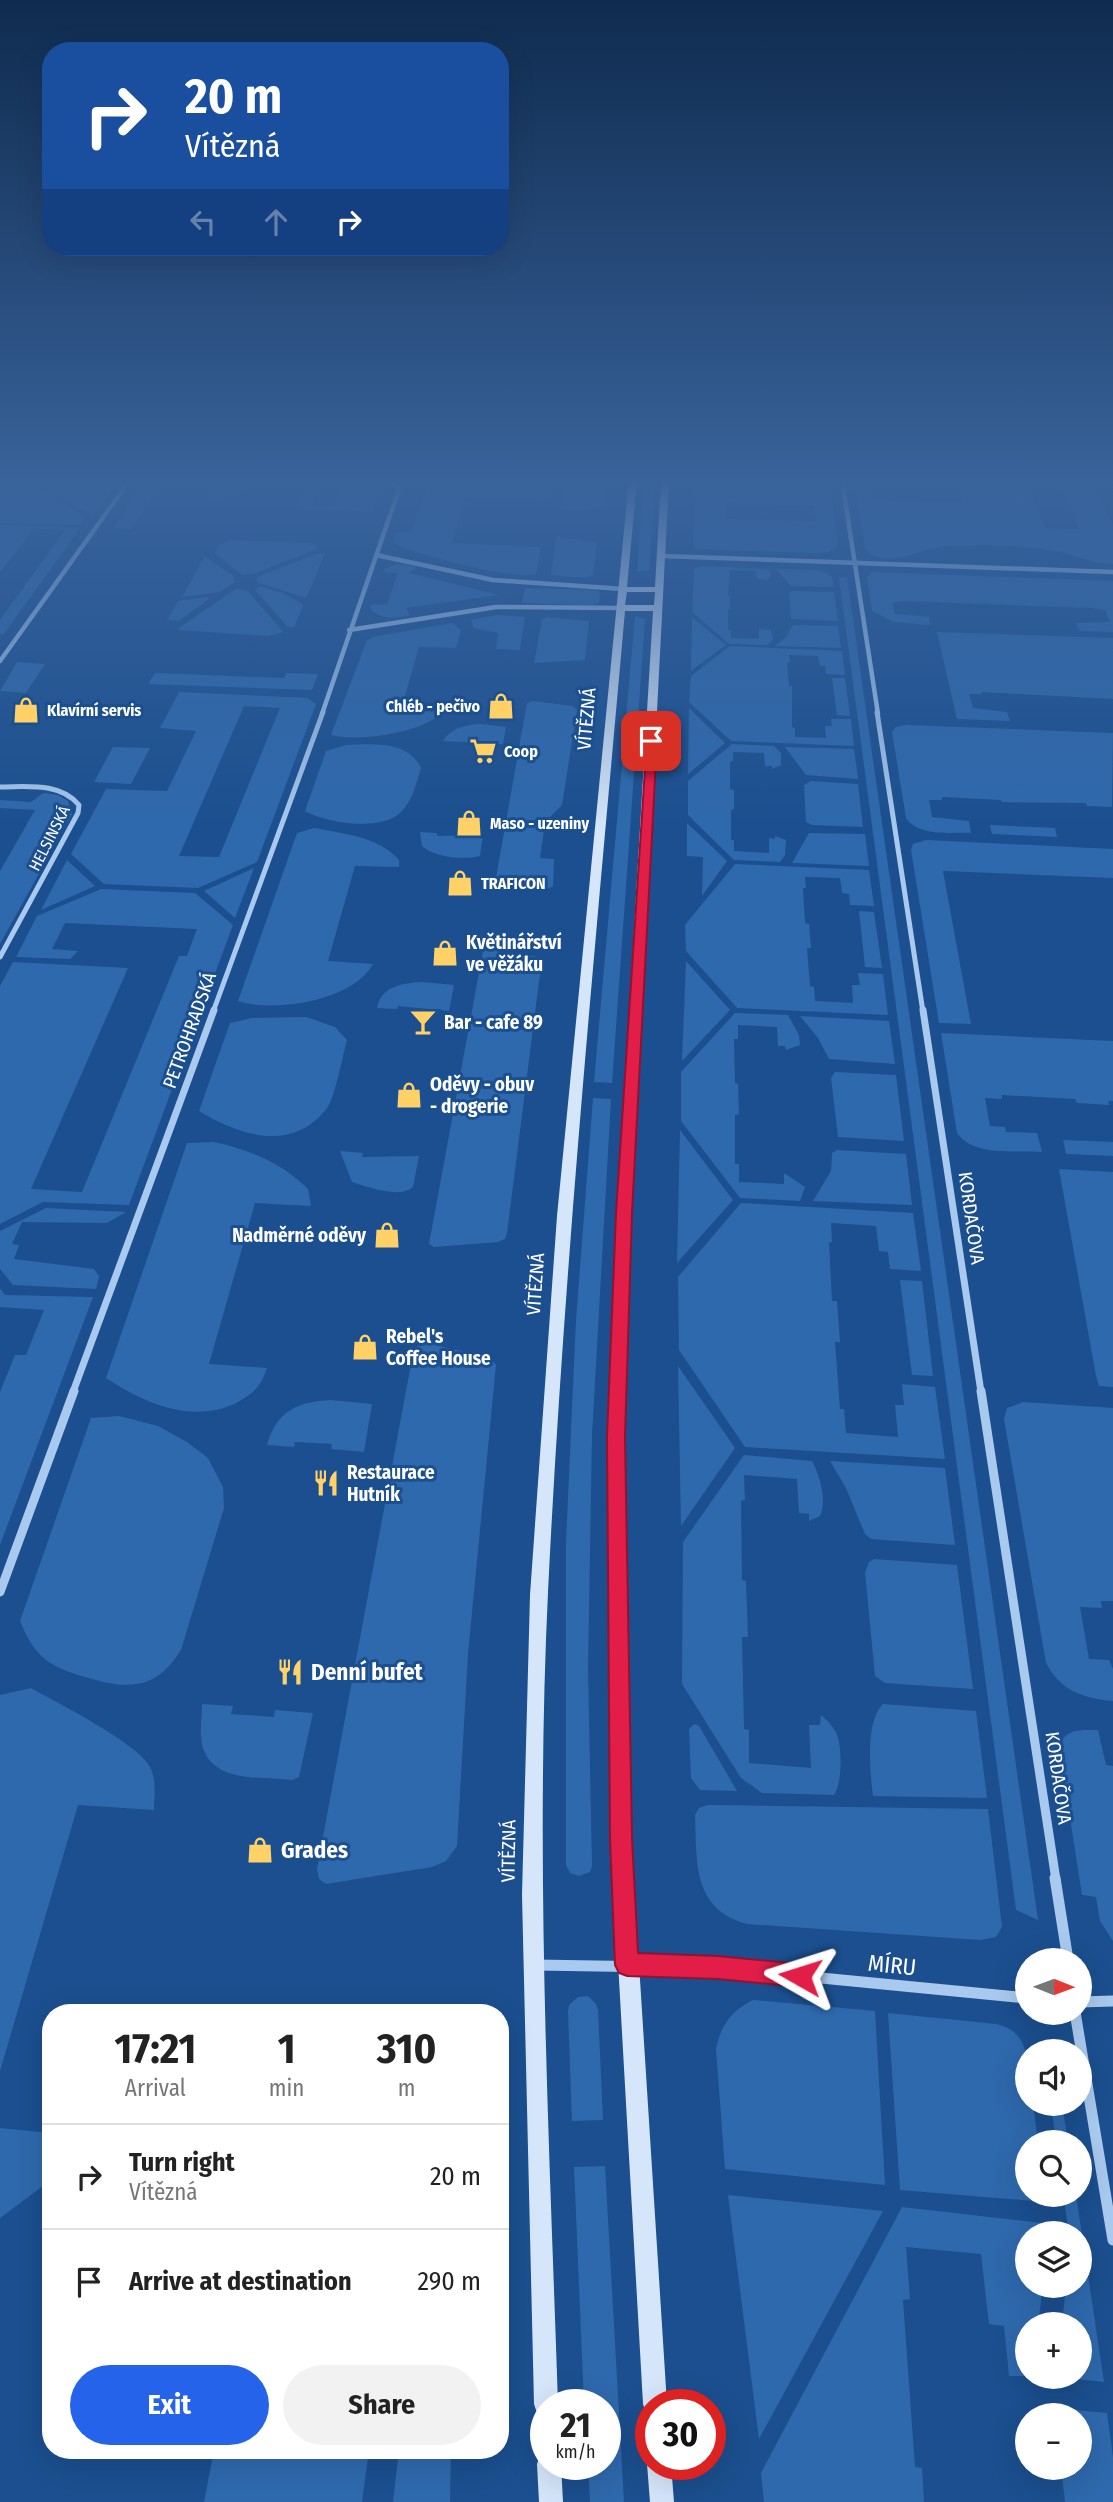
<!DOCTYPE html>
<meta charset="utf-8">
<style>
body{margin:0;font-family:"Fira Sans Condensed",sans-serif;background:#f2f2f2;color:#222;height:100vh;display:flex;flex-direction:column;font-size:26px;white-space:nowrap}
*{box-sizing:border-box;margin:0}
p{font-size:23px;color:#767676}
.icon{flex:none;width:38px;height:38px;fill:none;stroke:currentColor;stroke-width:2;stroke-linecap:round;stroke-linejoin:round}
.map{position:relative;flex:1;overflow:hidden}
.drawer{position:absolute;left:42px;top:2004px;width:467px;height:455px;display:flex;flex-direction:column;background:#fff;border-radius:28px;box-shadow:0 7px 28px #0002}
.drawer>*{flex:none}
.hud{position:absolute;left:42px;top:42px;width:467px;height:214px;border-radius:28px;box-shadow:0 7px 28px #0002;background:#1a4fa0;color:#fff;overflow:hidden}
.needle{width:46px;rotate:91deg}
.buttons{position:absolute;left:1015px;top:1948px;display:grid;gap:14px}
.buttons a{display:grid;place-items:center;width:77px;height:77px;border-radius:50%;background:#fff;box-shadow:0 7px 28px #0002;font-size:35px}
.speed{position:absolute;left:530px;top:2389px;display:flex;gap:14px;font-size:35px;font-weight:700;text-align:center}
.speed>*{display:grid;place-content:center;width:91px;height:91px;border-radius:50%;background:#fff;box-shadow:0 7px 28px #0002;line-height:1}
.speed small{font-size:18px;font-weight:400}
.speed .limit{border:10px solid #d22;background:#fff;color:#111}
.pin{position:absolute;display:grid;place-items:center;width:60px;height:60px;color:#fff;margin:-30px;border-radius:14px;box-shadow:0 4px 10px #0006}
.me{position:absolute;width:77px;margin:-38px;rotate:276deg;stroke-linejoin:round;filter:drop-shadow(0 0 5px #0008)}
.turn{display:flex;align-items:center;gap:24px;height:147px;padding:0 28px;font-size:32px}
.turn .icon{width:91px;height:91px;stroke-width:2.5}
.turn b{display:block;font-size:49px;line-height:60px}
.lanes{display:flex;align-items:center;height:66px;padding:0 28px;background:#0003;justify-content:center;gap:35px;direction:ltr}
.lanes .off{opacity:.35}
.eta{display:flex;justify-content:space-evenly;align-items:center;height:119px;text-align:center}
.eta b{font-size:42px;font-weight:700;line-height:49px}
.action{display:flex;gap:14px;margin-top:auto;padding:14px 28px}
.action a{flex:1;height:80px;border-radius:42px;background:#2563eb;color:#fff;font-size:28px;font-weight:700;line-height:80px;text-align:center}
.action a+a{background:#f2f2f2;color:#222}
ul{padding:0;list-style:none}
li{display:flex;align-items:center;gap:21px;height:105px;padding:0 28px;border-top:2px solid #e0e0e0}
li div{flex:1}
li b{display:block;font-size:26px}
li em{font-style:normal}
.map>svg:first-child{display:block}
.green{fill:#2e69ad;fill-rule:evenodd}
.lines{fill:none;stroke-linecap:round;stroke-linejoin:round}
.street-far4{stroke:#a9c9ee;stroke-width:4.5}
.street-far3{stroke:#a9c9ee;stroke-width:5}
.street-far2{stroke:#a9c9ee;stroke-width:7}
.street-far1{stroke:#a9c9ee;stroke-width:9}
.street{stroke:#a9c9ee;stroke-width:11}
.secondary{fill:#d6e6fa;fill-rule:evenodd}
.route{fill:#e11d48;stroke:#92132f;stroke-width:2}
.labels{text-anchor:middle;stroke-width:6;stroke-linejoin:round;paint-order:stroke}
.far-poi-label{font-size:16px;font-weight:bold;fill:#fff;stroke:#1b4f8f;text-anchor:start}
.far-street-label{font-size:16px;fill:#fff;stroke:#1b4f8f}
.street-label{font-size:19px;fill:#fff;stroke:#1b4f8f}
.poi-label{font-size:19px;font-weight:bold;fill:#fff;stroke:#1b4f8f;text-anchor:start}
.near-poi-label{font-size:23px;font-weight:bold;fill:#fff;stroke:#1b4f8f;text-anchor:start}
.near-street-label{font-size:23px;fill:#fff;stroke:#1b4f8f}
</style>
<div class="map">
<svg width="1113" height="2502" viewBox="0 0 1113 2502">
<rect width="100%" height="100%" fill="#1b4f8f"/>
<path class="green" d="M0 480H27L86 518 80 525 0 523Z
M35 480H119L93 517Z
M145 480H164L131 529 114 528Z
M219 480H244L245 482 238 495 226 497 222 502 206 501Z
M313 480H321L311 505H334L345 481 374 482 382 488 371 512 296 509 308 484Z
M430 480H553L550 500 465 497 452 543 541 547 536 574C516 581 415 554 394 543L396 533 412 531Z
M644 480H655L649 571H637Z
M696 480H830L838 546 828 552 816 553 696 549 693 546ZM726 503 814 506 817 521 726 519Z
M854 480H1092L1113 525V564C1090 564 1072 553 1050 550 1018 545 980 545 947 546 922 547 887 572 865 549ZM1028 483H1061L1079 529 1045 528ZM871 485 957 488 962 503 873 500Z
M572 481 607 483 604 508 561 510 566 483Z
M0 525 80 528 4 634H0V620L65 530 34 529 0 572Z
M556 536 597 543 593 575 584 578 551 575Z
M231 540 312 543 319 548 256 573 242 575 215 553 219 545Z
M319 553 325 554 306 598 257 582V577Z
M205 556 233 576 235 582 220 592 182 597Z
M398 564 417 567 409 573 499 595 406 608 410 615C397 618 384 620 372 611L370 605 387 604 398 573 382 572 386 568Z
M701 566 768 569 771 575 768 580 757 579 756 571 730 570 728 595 730 596V609L728 610V630H731V638L759 639V629L771 630 773 640 767 645 729 644 692 612 694 569Z
M776 569 821 570 832 577 834 587 791 586Z
M872 572 1113 581V632L1080 631 1076 623 1110 622 1105 610 1093 608 904 601 892 603 895 614 929 617 930 625 894 622 872 611 867 577Z
M839 577H847L1038 1920 1016 1910Z
M260 586 285 594 302 604 303 606 294 627H288L255 590Z
M237 588 249 592 283 632 269 636 179 630V628Z
M525 588 597 590 600 593 599 602 593 605 522 603Z
M792 591 834 592 838 621 791 619 789 592Z
M207 597 209 599 179 621 167 620 178 601Z
M497 615 525 617 520 650 496 649 498 633 474 628 471 620Z
M635 616 645 619 612 1083 594 1082Z
M547 617 589 621 585 660 534 663 542 619Z
M692 617 726 645 691 671Z
M453 623 461 630 456 648 419 647 401 710 442 712C424 733 358 742 331 735L367 640 377 636Z
M793 625 838 626 841 648 775 646 786 637Z
M937 632 1113 638V699L982 692 981 694H969L973 708 1007 712 1010 721 957 719Z
M730 646 842 651 845 675 826 674 825 666H820L818 656 789 655 790 662 787 663 789 686H792V727L795 728V737L826 738 825 726H832L831 719H851L854 746 731 741 689 702 691 676Z
M17 662 45 664 26 693 0 691Z
M155 673 284 678 286 673 318 674 312 690 148 684Z
M832 678H845L850 716 837 715Z
M179 692 307 698 316 704 257 862 198 888 104 884 71 854 106 789 167 791 196 731 160 728ZM244 706 280 708 219 857 179 856Z
M533 701 572 706 577 710 562 805 545 822 540 858 554 859 553 886 547 889 496 891 494 889 527 703Z
M689 708 725 743 688 774Z
M480 724 506 727 503 744 443 741C451 728 465 725 480 724Z
M906 725 1113 733 1112 807 1087 806 1086 803 1002 802 1001 800 942 797V800H929L932 817 969 821 971 833C950 832 919 837 906 818L892 732 896 727Z
M732 744 774 746 781 753V765L772 769V766H765L764 753 733 752V761L730 762V789L734 790V809L731 810V840H734V851L769 853V838L775 839V836L786 840 785 855 780 862 734 860 688 815V781Z
M346 745C371 744 408 740 421 768 416 784 413 800 401 812 381 832 326 823 305 811L326 751Z
M113 747 150 748 131 784 94 782Z
M785 747 854 749 858 779 806 775Z
M811 781 858 784 863 827 812 825 806 822 804 785Z
M43 793 58 795 68 801 72 814 0 944V871L35 810 0 808V800L31 802Z
M687 823 727 861 702 896 703 857 687 856Z
M990 825 1055 828 1057 837 992 834Z
M314 828C344 834 378 836 399 860V867L355 866 328 961 373 964C353 1001 274 1013 238 1001L297 833Z
M420 832 437 833V836L483 835 480 856C463 860 436 858 422 846Z
M809 833 865 834 869 866 792 863Z
M926 840 1113 849V878L943 871 971 1024 939 1023 911 850 913 844Z
M67 860 95 886 41 910Z
M735 864 869 870 874 906 850 905 849 894 842 893 840 878 805 877 806 888H803L805 923 809 924 811 948H807L810 986 814 987 815 1001 853 1003 852 985H860L858 973 883 974 888 1015 737 1008 686 951 685 925Z
M254 868 235 918 204 891Z
M101 889 195 893 233 925 129 1205 43 1202 0 1224V986L13 962 128 968 31 1189 82 1192 179 956H187L197 929 65 923 52 949 78 951 70 959 16 957 37 916Z
M859 911 874 912 882 968 865 967Z
M491 948 542 958 507 1233 505 1239 498 1242 434 1247 429 1244 483 951Z
M686 961 730 1010 682 1061Z
M422 982 454 985 449 1011 398 1006 397 1009 377 1008C381 986 403 983 422 982Z
M735 1013 788 1015 799 1035 800 1045 786 1050 785 1046H778L777 1027 738 1025V1039H734L735 1083 738 1084 739 1114 735 1115V1164H739V1182L784 1184V1173L805 1187 800 1201 740 1198 681 1121V1072Z
M800 1016 889 1021 895 1064 829 1059 818 1038Z
M306 1017 335 1027 347 1040C343 1054 335 1098 327 1108 293 1153 240 1136 199 1111L230 1023 252 1018Z
M941 1033 1113 1041V1101H1108L1109 1105 1077 1103 1075 1099 1002 1095V1099L985 1098 990 1126 1005 1127 1006 1132 1037 1133 1042 1152C1016 1150 973 1157 957 1133Z
M835 1072 896 1075 904 1141 838 1137 831 1078Z
M593 1098 611 1099 592 1435 588 1668 592 1866 590 1872 579 1876 570 1873 566 1865V1542L576 1320Z
M680 1130 733 1200 677 1263Z
M1063 1140 1113 1142V1156L1066 1154Z
M214 1142C250 1150 282 1163 308 1189L311 1206 255 1203 209 1364 267 1368C261 1387 251 1396 232 1405 189 1423 142 1402 106 1378L187 1143Z
M837 1150 906 1154 912 1205 813 1201 831 1171 832 1153Z
M340 1151 363 1153 362 1157 419 1156 413 1187C400 1199 367 1187 352 1182Z
M1059 1169 1113 1172V1387L1099 1386 1096 1376Z
M741 1203 913 1213 921 1271 890 1269 888 1252 879 1251 876 1226 831 1223 832 1242 829 1243 832 1301H837L840 1342H835L840 1409H844L846 1433 898 1437 895 1405H904L902 1384 935 1387 945 1459 745 1447 679 1350 678 1277Z
M46 1208 126 1212 107 1223 22 1222 12 1244 19 1245 14 1259 94 1269 99 1276 96 1289 13 1285 0 1269V1231Z
M900 1280 922 1281 933 1376 912 1375Z
M0 1288 5 1295 93 1297 0 1545V1392L15 1355H26L44 1310 0 1307Z
M425 1343 489 1357 496 1365 468 1654 457 1846 446 1861 432 1867 326 1884 319 1879 317 1869 414 1348Z
M678 1366 735 1448 681 1526Z
M330 1400 372 1404 364 1452 331 1449 332 1444 295 1442 294 1447 267 1445C277 1410 298 1402 330 1400Z
M1023 1402 1113 1408V1601H1101L1102 1608 1080 1607 1089 1659 1109 1660 1113 1669V1701C1082 1698 1061 1691 1046 1663L1004 1419 1007 1408Z
M119 1416 158 1426 187 1442 208 1458 223 1487 224 1508 181 1650C157 1688 132 1690 92 1679 53 1668 36 1661 20 1621L91 1418Z
M744 1455 812 1461C820 1475 827 1501 820 1516L809 1521V1514L799 1513 797 1479 744 1475 745 1500 741 1501 742 1580 746 1581 748 1637H742L744 1729 749 1730V1763L811 1768 809 1725H820L821 1715C827 1720 836 1729 838 1738 842 1752 842 1783 834 1795L762 1793 741 1778 682 1684 683 1542Z
M830 1461 945 1468 955 1545 871 1539 865 1534 846 1488Z
M874 1559 957 1565 973 1689 885 1683 875 1676 865 1572 869 1562Z
M31 1688C56 1702 139 1744 150 1767 157 1780 154 1797 154 1810L78 1805 0 2071V1695Z
M202 1704 233 1706 231 1714 274 1717 275 1710 313 1713 299 1777 292 1780C263 1776 215 1784 203 1748 199 1735 202 1718 202 1704Z
M883 1704 976 1711 987 1798 873 1796C870 1773 865 1721 883 1704Z
M694 1724 699 1726 737 1791 700 1790 691 1778 689 1729Z
M1098 1730 1106 1765 1113 1766V1941L1100 1921 1096 1897 1082 1895 1059 1747C1065 1728 1081 1730 1098 1730Z
M708 1805 988 1809 1002 1927 996 1937 980 1940 747 1924C692 1909 697 1862 695 1815L699 1808Z
M588 1996 596 2004 598 2010 603 2120 572 2121 568 2011 569 2005 578 1997Z
M753 2000 875 2011 885 2185 725 2169 716 2049C721 2025 731 2011 753 2000Z
M888 2013 996 2024C1035 2032 1027 2072 1027 2104H1033L1038 2142H1027V2194L1046 2195 1047 2202 900 2190Z
M1051 2104H1062L1068 2142H1056Z
M0 2128 51 2133V2180L0 2218Z
M605 2166 624 2502H590L588 2464H606V2404H584L574 2167Z
M728 2195 883 2211 759 2439Z
M1063 2195H1076L1104 2382 1057 2377 1080 2376V2324H1062L1066 2286H1080V2233H1069Z
M902 2207 1051 2224 1049 2233H1027V2286H1043L1038 2324H1027V2376H1009L1004 2326 989 2324 981 2254 906 2247 910 2299 903 2300 915 2467 922 2468 924 2502H764L761 2473Z
M1053 2408 1107 2413 1113 2457V2502H1065L1061 2468H1080V2415H1054Z
M214 2450H369L362 2502H204Z
M399 2450H451L450 2502H393Z"/>
<g class="lines">
<path class="street-far4" d="M842 480 878 714
M376 555 493 580 623 589
M662 556 1113 572
M349 630 496 607 621 608
M0 661 130 480
M322 714 399 489 391 480"/>
<path class="street-far3" d="M877 712 923 1012
M0 787C27 787 60 782 79 805L78 813 0 957
M213 1012 323 712"/>
<path class="street-far2" d="M923 1010 981 1392
M73 1392 214 1010"/>
<path class="street-far1" d="M981 1391 1056 1880
M0 1592 74 1391"/>
<path class="street" d="M1055 1878 1068 1960
M536 1965 718 1968 1027 1998
M1080 2002 1113 2001
M1075 2012 1113 2240"/>
<path class="secondary" d="M629 480H637L627 587H655L661 480H669L631 1213 624 1437 631 1838 667 2404H651V2414L646 2413 643 2404 611 1838 608 1437 617 1213 653 611H625C596 937 564 1264 548 1592 535 1862 549 2133 558 2404H546V2416L537 2413 534 2404 522 1895 530 1595 557 1216ZM627 592H655L654 605H625Z
M546 2453V2464H561L563 2502H539L537 2464 540 2455Z
M650 2455 651 2464H671L674 2502H650L647 2464Z"/>
</g>
<linearGradient id="sky" x2="0" y2="1"><stop stop-color="#0f2b4f"/><stop offset="0.58" stop-color="#39639b"/><stop offset="1" stop-color="#39639b" stop-opacity="0"/></linearGradient>
<rect width="1113" height="831" fill="url(#sky)"/>
<path class="route" d="M647 738 657 741 632 1213 625 1437 632 1838 638 1953 718 1956 800 1964 809 1968 812 1976 809 1984 800 1987 718 1979 627 1976 619 1973 615 1965 610 1838 607 1437 616 1213Z"/>
<defs>
<g id="shop-bare" transform="scale(2.1)"><path d="M-5-2.5h2.3a2.7 3.5 0 0 1 5.4 0H5L5.5 6h-11ZM-1.5-2.5h3a1.5 2.3 0 0 0-3 0Z" fill="#ffd166" stroke="#1b4f8f" stroke-width="2.5" paint-order="stroke"/></g>
<g id="supermarket-bare" transform="scale(2.1)"><path d="M-6-5.5h2.5l.6 2H6L4.5 2H-2.5L-4.4-4H-6ZM-1.5 3.2a1.3 1.3 0 1 0 .1 0ZM3 3.2a1.3 1.3 0 1 0 .1 0Z" fill="#ffd166" stroke="#1b4f8f" stroke-width="2.5" paint-order="stroke"/></g>
<g id="bar-bare" transform="scale(2.1)"><path d="M-6-5H6L.8 .8V4.5H3.5V6h-7V4.5H-.8V.8Z" fill="#ffd166" stroke="#1b4f8f" stroke-width="2.5" paint-order="stroke"/></g>
<g id="restaurant-bare" transform="scale(2.1)"><path d="M-5-6h1v4h1v-4h1v4h1v-4h1v5L-1.5 .5V6h-2V.5L-5-1ZM5-6V6H3V1.5H1.5Q1.5-4 5-6Z" fill="#ffd166" stroke="#1b4f8f" stroke-width="2.5" paint-order="stroke"/></g>
</defs>
<g fill-rule="evenodd">
<use href="#shop-bare" x="501" y="706"/>
<use href="#shop-bare" x="26" y="710"/>
<use href="#supermarket-bare" x="483" y="751"/>
<use href="#shop-bare" x="469" y="823"/>
<use href="#shop-bare" x="460" y="883"/>
<use href="#shop-bare" x="445" y="953"/>
<use href="#bar-bare" x="423" y="1022"/>
<use href="#shop-bare" x="409" y="1095"/>
<use href="#shop-bare" x="387" y="1235"/>
<use href="#shop-bare" x="365" y="1347"/>
<use href="#restaurant-bare" x="326" y="1483"/>
<use href="#restaurant-bare" x="290" y="1672"/>
<use href="#shop-bare" x="260" y="1850"/>
</g>
<g class="labels">
<g class="far-poi-label">
<text x="480" y="712" text-anchor="end">Chléb - pečivo</text>
<text x="47" y="716">Klavírní servis</text>
<text x="504" y="757">Coop</text>
<text x="490" y="829">Maso - uzeniny</text>
<text x="481" y="889">TRAFICON</text>
</g>
<g class="far-street-label">
<text transform="translate(49 838) rotate(-63)" y="6">HELSINSKÁ</text>
</g>
<g class="street-label">
<text transform="translate(586 719) rotate(-85)" y="7">VÍTĚZNÁ</text>
<text transform="translate(189 1030) rotate(-70)" y="7">PETROHRADSKÁ</text>
<text transform="translate(972 1218) rotate(82)" y="7">KORDAČOVA</text>
<text transform="translate(535 1284) rotate(-86)" y="7">VÍTĚZNÁ</text>
<text transform="translate(1059 1778) rotate(82)" y="7">KORDAČOVA</text>
<text transform="translate(508 1851) rotate(-89)" y="7">VÍTĚZNÁ</text>
</g>
<g class="poi-label">
<text x="466" y="949">Květinářství<tspan x="466" dy="22">ve věžáku</tspan></text>
<text x="444" y="1029">Bar - cafe 89</text>
<text x="430" y="1091">Oděvy - obuv<tspan x="430" dy="22">- drogerie</tspan></text>
<text x="366" y="1242" text-anchor="end">Nadměrné oděvy</text>
<text x="386" y="1343">Rebel's<tspan x="386" dy="22">Coffee House</tspan></text>
<text x="347" y="1479">Restaurace<tspan x="347" dy="22">Hutník</tspan></text>
</g>
<g class="near-poi-label">
<text x="311" y="1680">Denní bufet</text>
<text x="281" y="1858">Grades</text>
</g>
<g class="near-street-label">
<text transform="translate(892 1965) rotate(6)" y="8">MÍRU</text>
</g>
</g>
</svg>
<div class="buttons">
<a><svg class="needle" viewBox="-14 -14 28 28"><path d="M0-13l5 13h-10z" fill="#e53935"/><path d="M0 13l5-13h-10z" fill="#767676"/></svg></a>
<a><svg class="icon" aria-label="sound" viewBox="0 0 24 24"><path d="M4 9h4l5-4v14l-5-4H4zM17 9q2 3 0 6"/></svg></a>
<a><svg class="icon" aria-label="search" viewBox="0 0 24 24"><circle cx="10" cy="10" r="6"/><path d="M15 15l6 6"/></svg></a>
<a><svg class="icon" aria-label="layers" viewBox="0 0 24 24"><path d="M12 4l9 5-9 5-9-5zM3 14l9 5 9-5"/></svg></a>
<a>+</a>
<a>−</a>
</div>
<div class="speed"><div>21<small>km/h</small></div><div class="limit">30</div></div>
<div class="pin" style="left:651px;top:741px;background:#d93025"><svg class="icon" aria-label="arrive" viewBox="0 0 24 24"><path d="M6 21V4h12l-3 4 3 4H6"/></svg></div>
<svg class="me" style="left:800px;top:1976px" viewBox="-20 -20 40 40"><path d="M0-17L14 15 0 8-14 15z" fill="#e11d48" stroke="#fff" stroke-width="4"/></svg>
<div class="hud">
<div class="turn"><svg class="icon" aria-label="right" viewBox="0 0 24 24"><path d="M7 20v-9h11M14 6l5 5-5 5"/></svg><div><b>20 m</b>Vítězná</div></div>
<div class="lanes"><svg class="icon off" aria-label="left" viewBox="0 0 24 24"><path d="M17 20v-9H6M10 6l-5 5 5 5"/></svg><svg class="icon off" aria-label="ahead" viewBox="0 0 24 24"><path d="M12 20V5M6 11l6-6 6 6"/></svg><svg class="icon" aria-label="right" viewBox="0 0 24 24"><path d="M7 20v-9h11M14 6l5 5-5 5"/></svg></div>
</div>
<section class="drawer">
<div class="eta">
<div><b>17:21</b><p>Arrival</p></div>
<div><b>1</b><p>min</p></div>
<div><b>310</b><p>m</p></div>
</div>
<ul>
<li><svg class="icon" aria-label="right" viewBox="0 0 24 24"><path d="M7 20v-9h11M14 6l5 5-5 5"/></svg><div><b>Turn right</b><p>Vítězná</p></div><em>20 m</em></li>
<li><svg class="icon" aria-label="arrive" viewBox="0 0 24 24"><path d="M6 21V4h12l-3 4 3 4H6"/></svg><div><b>Arrive at destination</b></div><em>290 m</em></li>
</ul>
<div class="action"><a>Exit</a><a>Share</a></div>
</section>
</div>
